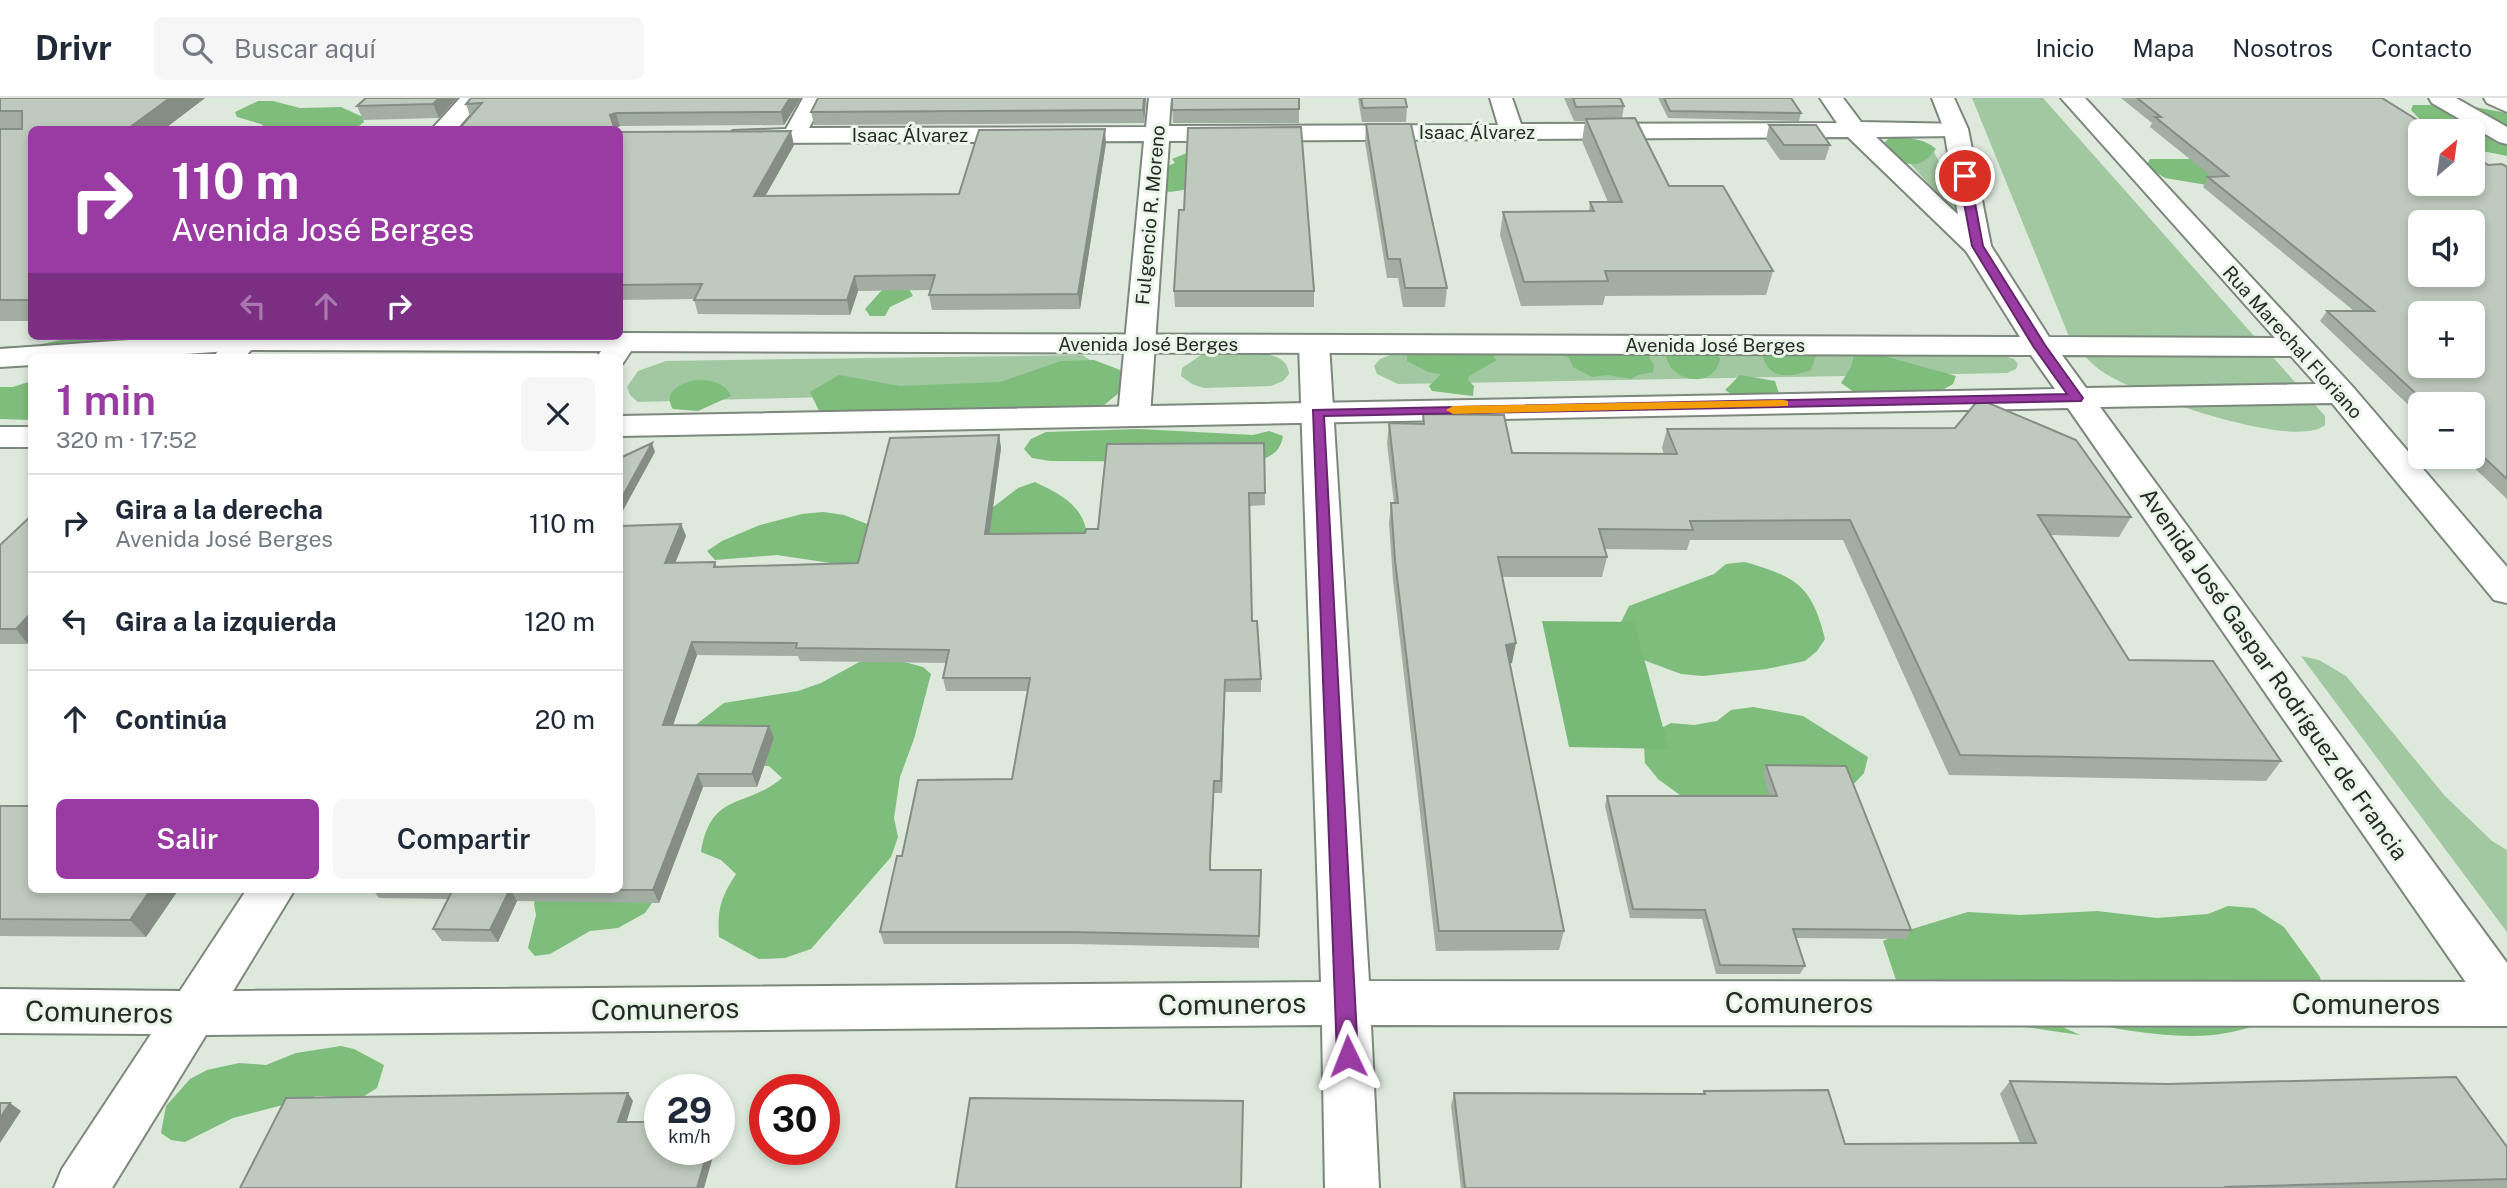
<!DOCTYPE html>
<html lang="es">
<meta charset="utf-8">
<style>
body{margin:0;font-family:"Public Sans",sans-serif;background:#f6f6f7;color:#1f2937;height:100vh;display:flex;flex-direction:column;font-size:26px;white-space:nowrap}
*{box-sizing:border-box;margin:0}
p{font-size:23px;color:#747a83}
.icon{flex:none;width:38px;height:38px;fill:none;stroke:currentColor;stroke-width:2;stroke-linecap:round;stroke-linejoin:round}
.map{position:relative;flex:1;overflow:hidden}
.panel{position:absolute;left:28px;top:256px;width:595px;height:539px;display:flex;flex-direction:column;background:#fff;border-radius:10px;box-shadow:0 4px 10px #0003}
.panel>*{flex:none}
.hud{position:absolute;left:28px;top:28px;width:595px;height:214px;border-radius:10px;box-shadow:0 4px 10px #0003;background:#9a3ba4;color:#fff;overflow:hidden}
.needle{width:46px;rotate:29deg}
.buttons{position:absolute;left:2408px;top:21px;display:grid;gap:14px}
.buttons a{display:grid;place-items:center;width:77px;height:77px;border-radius:10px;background:#fff;box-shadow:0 4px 10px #0003;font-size:35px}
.speed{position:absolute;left:644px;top:976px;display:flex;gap:14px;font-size:35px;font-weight:700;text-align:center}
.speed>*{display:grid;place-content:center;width:91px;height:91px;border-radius:50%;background:#fff;box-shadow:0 4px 10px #0003;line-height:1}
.speed small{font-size:18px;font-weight:400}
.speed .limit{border:10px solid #d22;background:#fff;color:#111}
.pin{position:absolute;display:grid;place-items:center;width:60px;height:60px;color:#fff;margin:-30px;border:4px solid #fff;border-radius:50%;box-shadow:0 2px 7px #0007}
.me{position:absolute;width:77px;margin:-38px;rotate:358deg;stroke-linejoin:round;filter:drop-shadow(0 0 5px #0008)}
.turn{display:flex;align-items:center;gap:24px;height:147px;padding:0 28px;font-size:32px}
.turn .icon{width:91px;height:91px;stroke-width:2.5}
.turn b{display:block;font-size:49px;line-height:60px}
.lanes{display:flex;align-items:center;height:66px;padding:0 28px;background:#0003;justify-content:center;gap:35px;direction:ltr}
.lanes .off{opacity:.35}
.round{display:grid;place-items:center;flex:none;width:74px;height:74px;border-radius:10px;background:#f6f6f7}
.headline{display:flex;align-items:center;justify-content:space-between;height:119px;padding:0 28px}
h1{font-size:42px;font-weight:600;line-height:52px;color:#9a3ba4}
.primary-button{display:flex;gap:14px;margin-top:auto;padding:14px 28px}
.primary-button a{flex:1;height:80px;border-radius:10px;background:#9a3ba4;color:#fff;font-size:28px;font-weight:600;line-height:80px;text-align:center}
.primary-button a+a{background:#f6f6f7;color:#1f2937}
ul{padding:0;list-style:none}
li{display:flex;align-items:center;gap:21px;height:98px;padding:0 28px;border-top:2px solid #e0e1e3}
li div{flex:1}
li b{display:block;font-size:26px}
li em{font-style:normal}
header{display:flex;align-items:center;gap:42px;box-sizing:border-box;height:98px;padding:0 35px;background:#fff;border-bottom:2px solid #e0e1e3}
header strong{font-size:33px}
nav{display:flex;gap:38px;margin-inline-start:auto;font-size:24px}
.search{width:490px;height:63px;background:#f6f6f7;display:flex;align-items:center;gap:18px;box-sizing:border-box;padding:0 24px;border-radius:10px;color:#747a83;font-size:26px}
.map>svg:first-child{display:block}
.green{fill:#a1c8a0}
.forest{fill:#7ebd7c}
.water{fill:#79b978}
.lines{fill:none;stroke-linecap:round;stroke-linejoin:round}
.minor-casing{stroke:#7c887c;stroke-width:4}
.major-casing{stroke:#7c887c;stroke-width:4}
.minor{fill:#fff;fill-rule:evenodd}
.major{fill:#fff;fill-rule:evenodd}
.wall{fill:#a3aea3}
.shaded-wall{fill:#858d84}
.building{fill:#becabd;stroke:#858d84;stroke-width:2;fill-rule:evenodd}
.route{fill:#9a3ba4;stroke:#64266b;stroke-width:2}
.slow{fill:#f59e0b}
.labels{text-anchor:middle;stroke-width:6;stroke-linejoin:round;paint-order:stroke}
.far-street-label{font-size:19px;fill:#262b26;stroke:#e9f6e8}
.street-label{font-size:23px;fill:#262b26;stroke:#e9f6e8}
.near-street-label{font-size:28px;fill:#262b26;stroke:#e9f6e8}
</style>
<header>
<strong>Drivr</strong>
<div class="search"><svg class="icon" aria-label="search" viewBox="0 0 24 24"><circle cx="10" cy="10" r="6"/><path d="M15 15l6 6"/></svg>Buscar aquí</div>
<nav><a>Inicio</a><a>Mapa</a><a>Nosotros</a><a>Contacto</a></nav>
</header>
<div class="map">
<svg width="2507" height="1090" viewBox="0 0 2507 1090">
<rect width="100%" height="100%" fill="#dce9db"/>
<path class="green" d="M1972 0H2043L2325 318V327C2295 353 2132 296 2100 272 2087 262 2078 250 2068 236Z
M1894 47 1931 48 1990 166 1948 108Z
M1991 254 2014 261 2018 266 2016 271 2007 275 1398 286 1377 276 1374 268 1380 261 1393 256Z
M1082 257 1100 268 1080 292 638 304 630 297 627 289 638 273 666 263Z
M1201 257H1270C1281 260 1288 264 1289 276L1283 283 1271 288 1204 290 1192 286 1181 278 1182 270Z
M2301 558 2319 562 2346 578 2445 698 2492 743 2507 752V834Z"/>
<path class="forest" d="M258 3H273L300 10 341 9 363 19 364 24 355 31H267L261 26 237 19 235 14Z
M2413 7H2464L2507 15V58L2473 51V33H2431L2411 12Z
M1889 40C1906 40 1923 39 1936 51 1917 77 1900 65 1880 49Z
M2204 51 2229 53 2207 87 2165 80 2146 68 2150 61H2189Z
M1187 55 1189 91 1170 94 1158 91 1165 69 1175 65 1172 61Z
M883 191H909L913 198 890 209 885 218H870L865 211Z
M78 238H124L137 244 212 252 209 259H32L31 270 23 266 0 265V249L38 247Z
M1407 243 1496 254 1494 259 1497 262 1469 278 1468 282 1474 288 1473 298 1432 293 1429 288 1441 276 1428 274 1407 263Z
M1771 251 1817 255 1811 272C1792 279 1769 283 1763 258Z
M1708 252 1720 260C1715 293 1668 284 1666 256Z
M1560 253H1655L1649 259 1654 267 1653 274 1638 277 1631 281 1608 277 1592 279 1573 269 1569 260 1562 257Z
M1855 253 1873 255 1956 278 1953 286 1944 291 1890 304 1854 294 1841 285 1851 269Z
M1094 262 1120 272 1124 291 1104 307 1074 320 962 319 819 313 810 294 839 277 900 288 1000 284 1061 263Z
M1740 277 1775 283 1781 302 1739 301 1725 292Z
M696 282C710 282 725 284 731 298L698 313 673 311C662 294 681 285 696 282Z
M31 283V322L0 321V289H13Z
M1139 331 1253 337 1269 333 1283 338C1280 355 1270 359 1255 364L1050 363 1032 360 1024 351 1031 341 1046 334Z
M1035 384C1057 395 1081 405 1086 432L1071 456 837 466 777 457 715 462 707 453 722 443 760 427 802 416 823 414 844 417 875 429 992 410 1018 390Z
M1745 464C1797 479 1812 488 1825 541L1817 553 1805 563 1766 571 1703 578 1681 576 1638 560 1616 534 1629 508 1714 476 1726 466Z
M886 559 923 569 931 576 914 641 900 679 894 720 898 739 891 759 811 851 785 860 759 861 719 839C717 811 721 799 736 776L721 762 701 754C711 693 746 711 782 680L769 668 723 667 689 632 724 605 798 593 821 585 861 563Z
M1753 609 1803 618 1868 659 1864 675 1852 688 1695 708 1658 681 1645 665 1644 648 1654 634 1671 625 1694 627 1717 623 1731 612Z
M657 783 652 805 645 815 618 830 590 833 550 856 535 858 528 850 536 817 534 806 537 795 620 791Z
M2228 808 2254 810 2284 829 2320 879 2325 901C2289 915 2251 933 2213 937 2156 942 2094 925 2037 917L2080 937 1914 913 1898 888 1883 843 1902 834 1968 814 2020 817 2097 813 2157 820 2208 816Z
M341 948 354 951 384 967 377 990 361 1000 317 998 233 1020 185 1044 171 1042 161 1035 166 1008 190 981 207 972 239 965 266 967 296 955Z"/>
<path class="water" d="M1542 523 1634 524 1669 651 1569 649Z"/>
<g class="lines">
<g class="minor-casing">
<path id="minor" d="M460 0H484L456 32H431Z
M803 0H825L809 30 1146 29 1149 0H1171L1169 28 1498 27 1490 0H1512L1521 26 1837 25 1820 0H1843L1861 24 1964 26 1968 31 1964 36 1956 38 1876 39 1991 148 1987 154 1977 156 1967 154 1848 39 1169 43 1150 318 1145 325 1134 328 1123 325 1118 318 1144 43 741 45 733 43 729 38 733 33 786 31Z
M622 235 633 238 637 244 623 265 620 266V259H597L611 238H620Z
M1314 237 1325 240 1329 246 1369 883 2507 884V928L1371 927 1379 1090H1325L1322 927 206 937 112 1090H54L62 1071 151 936 0 935V891L180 893 247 791H295L233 893 1321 884 1299 246 1303 240Z
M231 238H263L245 259H213Z"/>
</g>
<g class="major-casing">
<path id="major" d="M1932 0H1954L1968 31 1991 148 2049 239 2275 240 2061 0H2085L2352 288 2507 469V505L2494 502 2332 305 2100 309 2507 865V926L2490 919 2068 310 620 338V318L2055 291 2031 257 243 252 143 259H32V267L0 269V251L186 238H620V235L2020 239 1963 148 1944 31ZM2062 257 2291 258 2316 286 2086 290Z
M2429 0H2456L2507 29V46L2499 44 2432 5Z
M2484 0H2507V14L2487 5Z
M0 329H32V349H0Z"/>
</g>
<use href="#minor" class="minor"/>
<use href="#major" class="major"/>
</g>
<path class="wall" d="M0 0H205L163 32H32V223H0Z
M457 0 439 20 363 22 357 8Z
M801 0 784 27 620 28 470 18 466 6Z
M1146 0 1144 25 814 27 811 14Z
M1172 0 1299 11V25H1173Z
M1358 0H1405L1407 9 1406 24H1362Z
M1564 0H1620L1624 8 1622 20 1669 88 1773 173 1766 197 1605 198 1603 207 1521 208 1500 137 1503 114 1589 113 1590 104H1608L1582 43 1585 23H1574Z
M1658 0H1791L1801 15 1799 23 1668 20Z
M2121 0H2382L2488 67 2507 69V401L2463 359H2473V306H2420V318L2320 223 2327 213H2354L2203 89 2208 79H2212L2150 29 2152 25Z
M1366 26 1447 190 1445 209H1403L1398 180H1387L1365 44Z
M1769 27 1830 47 1825 62H1780L1766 42Z
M620 34 794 47 765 98 959 96 1106 45 1080 211 932 212 929 197 930 192 858 193 850 217 698 216 694 201 620 202Z
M1174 193H1314V209H1175Z
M1423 316 1512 355 1664 356 1662 350 1667 331 2131 419 2119 439 2051 437 2129 562 2281 663 2266 683 1949 677 1843 442H1690L1687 452 1604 451 1607 459 1602 479H1502L1512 565 1510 566 1564 833 1559 852 1436 853 1393 482 1389 425 1391 405H1394L1387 345 1389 325 1422 326Z
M999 337 1001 350 989 436 1085 435 1098 431 1264 345 1265 407 1250 408 1252 523 1261 581V594H1225L1222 695H1214L1210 772H1261L1259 850 1074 846H884L880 834 902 758 1012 681 1028 593H946L943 580 946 565 800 563 798 558 697 557 673 627 774 640 757 689H703L659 805 517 803 498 844 442 843 433 831 448 801 379 800 372 791H620L681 426 686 438 675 465 715 464 717 469 858 465Z
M0 447 28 546H0Z
M1766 667 1911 832 1906 841 1796 840 1805 868 1800 876H1716L1702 821 1630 820 1605 708 1607 698H1770L1763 676Z
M0 708 32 791H179L146 839 0 838Z
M2010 983 2507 1049V1090H1461L1451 1008 1454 995 1702 996 1704 993 1845 1046 2020 1045 2000 996Z"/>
<path class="shaded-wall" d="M170 0H205L163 32H126Z
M439 0H457L439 20 433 6Z
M790 0H801L784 27 781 14Z
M1144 0H1146L1144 25 1143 12Z
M616 15 620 28 615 31 610 17Z
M1105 31 1106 45 1080 211 1078 196Z
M791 33 794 47 757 113 754 98Z
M855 178 858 193 850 217 847 202Z
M999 337 1001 350 988 448 985 436Z
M652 345 655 354 620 418V403Z
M681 426 686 438 670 478 665 465Z
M32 514V543L28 546 16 531Z
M692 544 697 557 669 639 663 627Z
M1516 545 1512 565 1503 567 1506 547Z
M1225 582V594L1222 695 1221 683Z
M769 628 774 640 757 689 752 676Z
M698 676 703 689 659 805 653 792Z
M1214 683V695L1210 773V761Z
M151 791H179L146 839 130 822Z
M510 791 517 803 498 844 490 832Z
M628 995 633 1003 624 1032 618 1024Z
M10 1005 21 1013 0 1045V1020Z
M708 1052H715L704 1090H697Z"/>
<path class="building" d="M0 0H170L126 32H32V202H0V31H22V13H0Z
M366 0H439L433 6 357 8Z
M471 0H790L781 14 616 15 610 17 615 32H458L482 5 466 6Z
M818 0H1144L1143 12 811 14Z
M1172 0H1299V11L1172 12Z
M1361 0H1405L1407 9 1363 10Z
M1573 0H1620L1624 8 1576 9Z
M1664 0H1791L1801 15 1670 13Z
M2137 0H2382L2435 33H2420V86H2473V57L2488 67 2502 66 2507 69V381L2473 349V306H2427L2327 213H2374L2208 79 2228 78 2155 19H2161ZM2420 124H2473V177H2420ZM2420 215H2473V268H2420Z
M1635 20 1669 88H1723L1773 173H1605L1608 183 1524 184 1503 114 1594 113 1590 104H1622L1586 21Z
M1366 26H1411L1447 190H1405L1400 161H1388Z
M1769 27H1816L1830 47H1784Z
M1301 29 1314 193H1174L1179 112H1184L1188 30Z
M1105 31 1078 196 929 197 935 177 855 178 847 202H694L702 186 620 187V34L791 33 754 98 959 96 979 32Z
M1979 301 2076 342 2131 419 2038 417 2129 562 2213 563 2281 663 1960 657 1850 422 1690 423 1693 432 1599 431 1607 459H1498L1516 545 1506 547 1564 833H1439L1395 462 1391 405H1398L1389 325 1424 326 1423 316 1504 317 1512 355 1677 356 1667 331 1955 330Z
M999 337 985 436 1085 435 1086 431H1098L1107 346 1264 345 1265 395H1249L1252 523H1257L1261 581 1225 582 1221 683H1214L1210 761V772H1261L1259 838 1072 834H880L897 758H902L918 682 1012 681 1030 580H943L949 552 796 550 797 545 692 544 663 627 769 628 752 676H698L653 792 510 791H620V428L681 426 665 465 715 464 714 469 858 465 890 340Z
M652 345 620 403V360Z
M32 417V514L16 531H0V447Z
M1766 667 1846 668 1911 832 1793 831 1805 868 1720 867 1705 812 1633 811 1607 698H1777Z
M0 708H32V791H151L130 822 0 821Z
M453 791H510L490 832 433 831Z
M2456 979 2507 1049V1081L2226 1089 2227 1090H1465L1454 995 1705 996 1704 993 1828 992 1845 1046 2036 1045 2010 983 2168 986Z
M628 995 618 1024H660V1052H708L697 1090H240L286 1000Z
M970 1000 1243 1003 1241 1090H956Z
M0 1005H10L0 1020Z"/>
<path class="route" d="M1965 75 1970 78 1983 148 2045 247 2083 300 2081 303 1324 318 1358 958 1355 964 1348 967 1340 964 1337 958 1313 312 2067 296 2033 248 1972 148 1959 78Z"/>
<path class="slow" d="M1784 302 1788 303V308L1453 316 1446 312 1453 308Z"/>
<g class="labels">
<g class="far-street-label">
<text x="1477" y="41">Isaac Álvarez</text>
<text x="910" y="44">Isaac Álvarez</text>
<text transform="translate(1150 117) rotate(-85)" y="7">Fulgencio R. Moreno</text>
<text transform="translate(2293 244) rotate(48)" y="7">Rua Marechal Floriano</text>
<text x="1148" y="253">Avenida José Berges</text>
<text x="1715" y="254">Avenida José Berges</text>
</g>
<g class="street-label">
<text transform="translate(2274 576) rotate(55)" y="8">Avenida José Gaspar Rodríguez de Francia</text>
</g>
<g class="near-street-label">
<text x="1799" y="915">Comuneros</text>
<text transform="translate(1232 906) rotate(-1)" y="10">Comuneros</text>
<text x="2366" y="916">Comuneros</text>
<text transform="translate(665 911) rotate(-1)" y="10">Comuneros</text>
<text transform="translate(99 914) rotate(1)" y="10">Comuneros</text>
</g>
</g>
</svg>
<div class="buttons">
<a><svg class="needle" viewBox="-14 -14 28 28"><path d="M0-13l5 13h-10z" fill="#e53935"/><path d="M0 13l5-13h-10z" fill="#747a83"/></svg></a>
<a><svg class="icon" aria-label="sound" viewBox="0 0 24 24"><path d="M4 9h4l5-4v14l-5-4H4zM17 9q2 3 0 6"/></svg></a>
<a>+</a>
<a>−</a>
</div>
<div class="speed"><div>29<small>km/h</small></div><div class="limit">30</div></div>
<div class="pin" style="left:1965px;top:78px;background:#d93025"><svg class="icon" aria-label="arrive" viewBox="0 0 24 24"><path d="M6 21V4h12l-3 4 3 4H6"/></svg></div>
<svg class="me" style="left:1348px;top:958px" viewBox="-20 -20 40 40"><path d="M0-17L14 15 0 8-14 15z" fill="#9a3ba4" stroke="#fff" stroke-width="4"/></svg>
<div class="hud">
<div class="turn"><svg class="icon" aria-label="right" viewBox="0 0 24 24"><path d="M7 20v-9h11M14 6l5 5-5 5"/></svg><div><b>110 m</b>Avenida José Berges</div></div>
<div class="lanes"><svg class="icon off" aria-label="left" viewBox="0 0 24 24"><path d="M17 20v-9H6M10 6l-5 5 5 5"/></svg><svg class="icon off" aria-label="ahead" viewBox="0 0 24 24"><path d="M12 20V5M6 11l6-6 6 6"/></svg><svg class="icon" aria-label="right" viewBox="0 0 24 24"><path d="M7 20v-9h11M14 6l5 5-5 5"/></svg></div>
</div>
<section class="panel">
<div class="headline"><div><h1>1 min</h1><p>320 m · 17:52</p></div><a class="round"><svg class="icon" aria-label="close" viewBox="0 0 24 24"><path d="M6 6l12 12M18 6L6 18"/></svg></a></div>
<ul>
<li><svg class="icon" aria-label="right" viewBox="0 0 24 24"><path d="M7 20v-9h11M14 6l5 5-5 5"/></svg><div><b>Gira a la derecha</b><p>Avenida José Berges</p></div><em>110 m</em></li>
<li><svg class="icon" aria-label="left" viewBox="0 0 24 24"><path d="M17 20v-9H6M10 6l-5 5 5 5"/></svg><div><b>Gira a la izquierda</b></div><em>120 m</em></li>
<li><svg class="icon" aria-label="ahead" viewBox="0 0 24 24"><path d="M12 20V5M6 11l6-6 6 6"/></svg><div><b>Continúa</b></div><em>20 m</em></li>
</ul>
<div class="primary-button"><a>Salir</a><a>Compartir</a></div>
</section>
</div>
